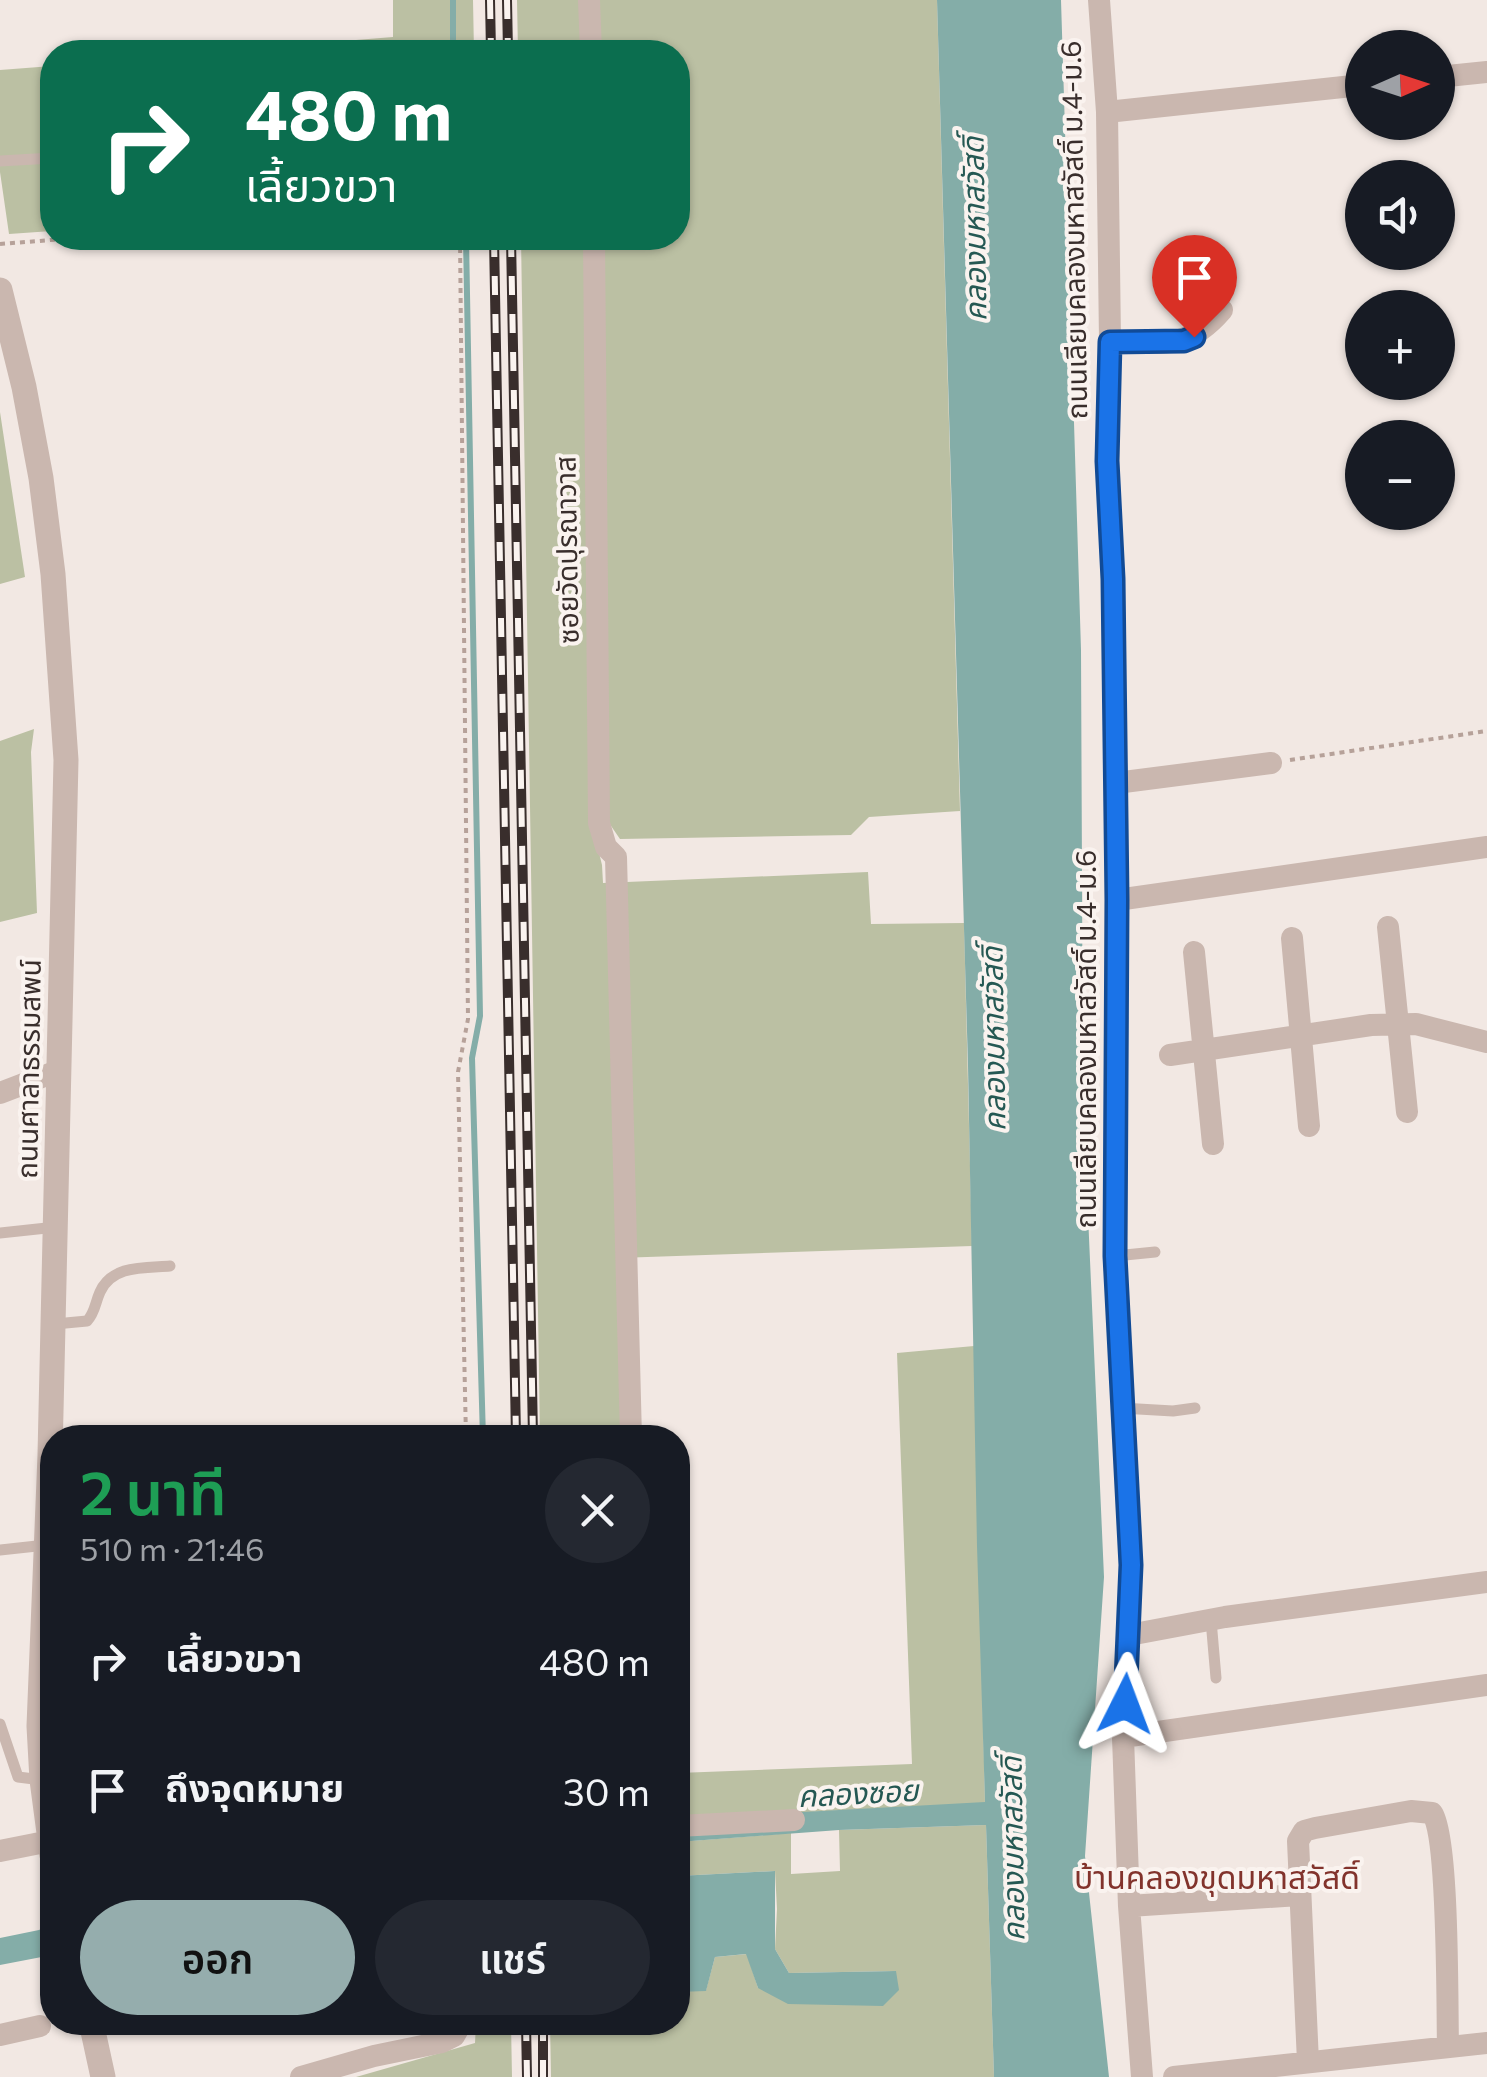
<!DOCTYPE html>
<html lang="th">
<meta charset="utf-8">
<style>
body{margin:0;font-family:Commissioner,"Noto Sans Thai",sans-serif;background:#242831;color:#f1f3f6;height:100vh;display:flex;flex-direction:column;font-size:38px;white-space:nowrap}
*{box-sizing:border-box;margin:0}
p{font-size:32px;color:#9ea1a6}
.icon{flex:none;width:55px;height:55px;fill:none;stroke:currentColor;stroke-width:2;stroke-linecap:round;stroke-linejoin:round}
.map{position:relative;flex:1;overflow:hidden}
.side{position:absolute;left:40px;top:1425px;width:650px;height:610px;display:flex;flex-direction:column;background:#171b24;border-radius:40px;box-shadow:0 2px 8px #0004}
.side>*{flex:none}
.top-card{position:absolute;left:40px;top:40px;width:650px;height:210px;border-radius:40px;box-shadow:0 2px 8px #0004;background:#0b6e4f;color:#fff;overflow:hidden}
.needle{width:65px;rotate:87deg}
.buttons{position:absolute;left:1345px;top:30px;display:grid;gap:20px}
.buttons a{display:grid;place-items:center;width:110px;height:110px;border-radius:50%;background:#171b24;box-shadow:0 2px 8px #0004;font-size:50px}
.pin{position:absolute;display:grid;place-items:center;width:85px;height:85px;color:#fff;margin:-102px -42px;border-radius:50% 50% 50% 0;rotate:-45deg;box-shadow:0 0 10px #0007}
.pin .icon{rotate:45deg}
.me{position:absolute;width:110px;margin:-55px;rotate:3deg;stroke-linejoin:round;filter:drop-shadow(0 0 8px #0008)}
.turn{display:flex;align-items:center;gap:35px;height:210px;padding:0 40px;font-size:45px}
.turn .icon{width:130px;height:130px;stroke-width:2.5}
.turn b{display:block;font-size:70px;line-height:85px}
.round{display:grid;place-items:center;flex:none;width:105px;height:105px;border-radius:52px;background:#242831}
.headline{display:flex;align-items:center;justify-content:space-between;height:170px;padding:0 40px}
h1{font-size:60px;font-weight:600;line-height:75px;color:#1e9e55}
.cta{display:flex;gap:20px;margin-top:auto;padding:20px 40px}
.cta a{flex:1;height:115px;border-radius:60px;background:#95adad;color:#111;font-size:40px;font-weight:600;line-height:115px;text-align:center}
.cta a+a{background:#242831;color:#f1f3f6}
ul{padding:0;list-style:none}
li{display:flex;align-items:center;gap:30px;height:130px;padding:0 40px}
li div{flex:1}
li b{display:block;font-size:38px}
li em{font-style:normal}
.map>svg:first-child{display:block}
.green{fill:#bbc0a3}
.water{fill:#84ada8}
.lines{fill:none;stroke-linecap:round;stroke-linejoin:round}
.stream{stroke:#84ada8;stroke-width:6}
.path{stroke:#b6a199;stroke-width:4;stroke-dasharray:5 5;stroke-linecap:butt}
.service{stroke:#cab7af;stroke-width:11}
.minor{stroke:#cab7af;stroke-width:22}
.tertiary{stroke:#cab7af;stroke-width:25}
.rail-casing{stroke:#392e2c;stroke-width:10}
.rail{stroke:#faf3ef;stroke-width:6;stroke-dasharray:19;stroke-linecap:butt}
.route-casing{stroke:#114b97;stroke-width:25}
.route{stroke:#1a73e8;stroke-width:18}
.labels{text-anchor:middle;stroke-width:8;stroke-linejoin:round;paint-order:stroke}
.street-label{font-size:28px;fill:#392e2c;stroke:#faf3ef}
.water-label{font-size:30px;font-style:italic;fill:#255853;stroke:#faf3ef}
.quarter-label{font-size:32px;fill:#82332c;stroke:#faf3ef}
</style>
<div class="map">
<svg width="1487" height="2077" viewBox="0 0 1487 2077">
<rect width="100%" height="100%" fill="#f2e8e3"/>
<path class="green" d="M393 0H473L474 52H208L393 37Z
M517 0H580L582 52H518Z
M598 0H937L960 811 869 817 851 835 620 839 609 823 601 238H678V52H598Z
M52 66V231L9 234 0 172V70Z
M521 238H586L591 820 602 865 603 883 868 872 871 924 964 923 972 1246 618 1258 623 1437H540Z
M0 412 25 577 0 584Z
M34 729 31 752 37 913 0 922V741Z
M974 1346 985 1803 678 1819V1773L912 1764 897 1353Z
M986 1825 994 2077H551L550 2023 678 2022V1992L706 1990 715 1957 747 1954 758 1988 896 1971 789 1973 775 1949 777 1909 775 1871 678 1876V1842L791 1833V1874L840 1871 839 1830Z
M476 2023H511L512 2077H356L475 2043Z"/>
<path class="water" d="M937 0H1061L1081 650 1083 1102 1104 1577 1085 1856 1109 2077H994L986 1825 839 1830 678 1842V1819L985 1802 977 1546 968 1066Z
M775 1871V1949L789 1973 896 1971 899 1990 883 2006 788 2004 758 1988 746 1954 715 1957 706 1991 678 1992V1876Z
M52 1923V1955L0 1965V1938L39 1930Z"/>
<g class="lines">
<path class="stream" d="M453 0V52
M466 238 480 1016 472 1058 483 1438"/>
<path class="path" d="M460 238 468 1019 458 1072 466 1438
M0 244 77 238
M1290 760 1487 731"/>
<path class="service" d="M0 161 52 158
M0 1233 56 1227
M1115 1256 1155 1252
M55 1324 87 1321C95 1313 95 1303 100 1292 112 1265 144 1268 170 1266
M1121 1408 1173 1411 1195 1408
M0 1550 46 1545
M1211 1620 1216 1678
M0 1724 18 1777 42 1780"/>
<path class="minor" d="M589 0 591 52
M1099 0 1107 112 1110 341 1107 461 1113 579 1116 783 1115 1256 1131 1565 1123 1737 1129 1906 1142 2077
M1438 77 1487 72
M1107 112 1362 85
M594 238 599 823 606 847 616 857 631 1438
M1110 341C1161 342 1186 352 1222 310
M1116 783 1271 763
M1117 900 1487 847
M1388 927 1407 1112
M1292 938 1309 1126
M1194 952 1213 1144
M1170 1055 1371 1025 1416 1024 1487 1042
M0 1093 60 1070
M1129 1635 1225 1617 1487 1582
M1123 1737 1487 1685
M678 1826 794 1820
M0 1851 50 1841
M1129 1906 1299 1895
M0 2035 40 2026
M1308 2062 1298 1841 1304 1831 1315 1828 1411 1811 1432 1813C1449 1836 1447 2009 1448 2047
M301 2077 374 2056 442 2042 454 2036 462 2022
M1174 2077 1487 2043"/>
<path class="tertiary" d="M0 290 24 387 41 478 53 574 66 760 50 1455 39 1726 42 1780 52 1855
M91 2022 103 2077"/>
<g class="rail-casing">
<path id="rail" d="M490 0 491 52
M507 0 508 52
M494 238 516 1438
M511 238 533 1438
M526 2022 527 2077
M543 2022V2077"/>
</g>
<use href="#rail" class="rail"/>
</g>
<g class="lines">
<g class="route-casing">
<path id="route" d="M1125 1704 1131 1565 1115 1256 1117 900 1113 579 1107 461 1110 342 1184 341 1194 337"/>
</g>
<use href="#route" class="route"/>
</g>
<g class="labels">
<g class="street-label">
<text transform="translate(1074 230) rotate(-91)" y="10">ถนนเลียบคลองมหาสวัสดิ์ ม.4-ม.6</text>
<text transform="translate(567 550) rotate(-91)" y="10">ซอยวัดปุรณาวาส</text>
<text transform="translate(1086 1039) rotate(-90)" y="10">ถนนเลียบคลองมหาสวัสดิ์ ม.4-ม.6</text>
<text transform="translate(29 1069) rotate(-89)" y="10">ถนนศาลาธรรมสพน์</text>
</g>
<g class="water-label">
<text transform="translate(975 229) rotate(-91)" y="10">คลองมหาสวัสดิ์</text>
<text transform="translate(994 1039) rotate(-91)" y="10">คลองมหาสวัสดิ์</text>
<text transform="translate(858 1794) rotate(-3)" y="10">คลองซอย</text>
<text transform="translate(1013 1849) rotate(-91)" y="10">คลองมหาสวัสดิ์</text>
</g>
<g class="quarter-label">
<text x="1217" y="1889">บ้านคลองขุดมหาสวัสดิ์</text>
</g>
</g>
</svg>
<div class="buttons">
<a><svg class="needle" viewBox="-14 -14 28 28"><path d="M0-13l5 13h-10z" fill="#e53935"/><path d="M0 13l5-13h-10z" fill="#9ea1a6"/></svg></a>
<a><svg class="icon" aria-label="sound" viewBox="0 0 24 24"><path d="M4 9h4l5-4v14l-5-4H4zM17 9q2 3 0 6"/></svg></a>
<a>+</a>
<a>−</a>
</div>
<div class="pin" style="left:1194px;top:337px;background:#d93025"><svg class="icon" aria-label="arrive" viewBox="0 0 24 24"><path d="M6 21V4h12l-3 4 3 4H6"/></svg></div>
<svg class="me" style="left:1125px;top:1704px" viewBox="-20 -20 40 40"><path d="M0-17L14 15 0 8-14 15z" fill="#1a73e8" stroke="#fff" stroke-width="4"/></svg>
<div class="top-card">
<div class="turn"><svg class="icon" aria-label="right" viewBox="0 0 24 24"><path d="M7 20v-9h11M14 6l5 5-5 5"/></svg><div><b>480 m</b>เลี้ยวขวา</div></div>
</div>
<section class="side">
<div class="headline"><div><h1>2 นาที</h1><p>510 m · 21:46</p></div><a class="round"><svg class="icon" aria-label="close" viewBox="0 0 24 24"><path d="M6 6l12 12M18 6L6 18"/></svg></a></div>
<ul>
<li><svg class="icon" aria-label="right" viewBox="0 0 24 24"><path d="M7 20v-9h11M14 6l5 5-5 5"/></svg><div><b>เลี้ยวขวา</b></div><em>480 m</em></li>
<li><svg class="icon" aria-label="arrive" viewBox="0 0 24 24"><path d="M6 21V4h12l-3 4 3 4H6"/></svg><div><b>ถึงจุดหมาย</b></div><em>30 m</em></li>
</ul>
<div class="cta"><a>ออก</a><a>แชร์</a></div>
</section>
</div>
